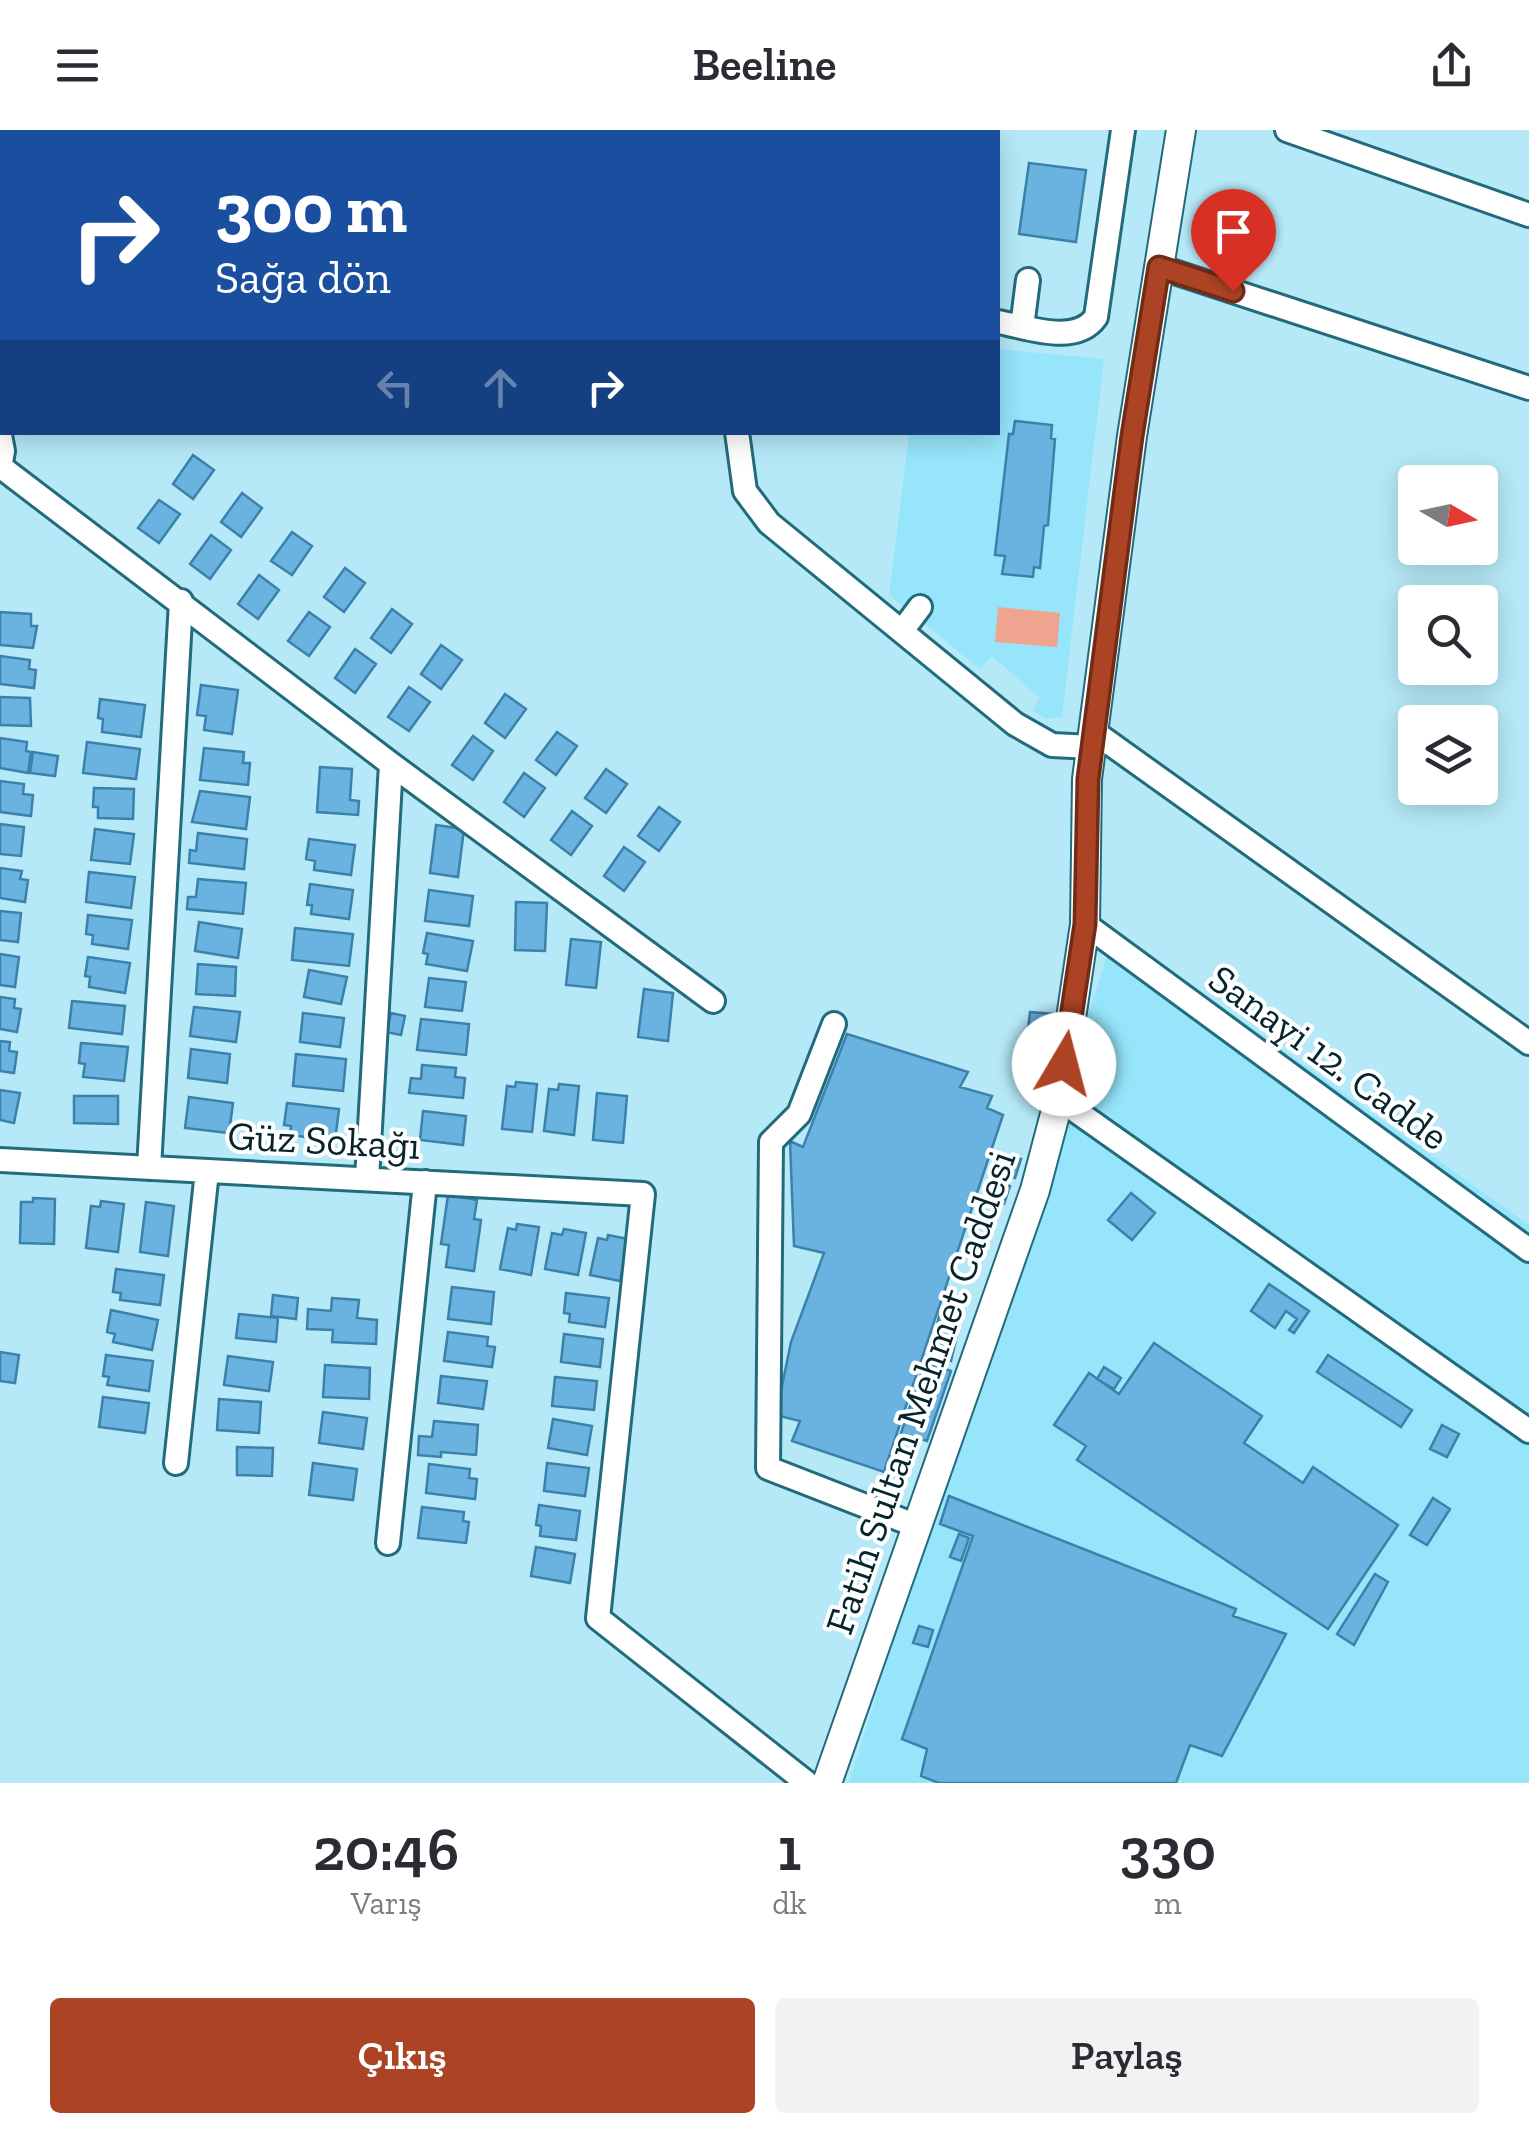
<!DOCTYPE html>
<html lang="tr">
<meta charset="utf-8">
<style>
body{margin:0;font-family:"Zilla Slab",serif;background:#f2f2f3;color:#2b2b33;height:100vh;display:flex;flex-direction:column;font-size:38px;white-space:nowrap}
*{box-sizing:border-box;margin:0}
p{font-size:32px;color:#7c7c81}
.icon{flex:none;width:55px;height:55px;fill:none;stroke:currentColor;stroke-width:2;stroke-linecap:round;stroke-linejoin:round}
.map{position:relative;height:1653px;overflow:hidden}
.details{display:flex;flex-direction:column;background:#fff;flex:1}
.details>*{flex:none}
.hud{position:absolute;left:0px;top:0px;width:1000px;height:305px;box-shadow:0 5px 25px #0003;background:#1a4fa0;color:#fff;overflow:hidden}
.needle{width:65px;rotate:99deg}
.controls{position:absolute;left:1398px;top:335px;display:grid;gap:20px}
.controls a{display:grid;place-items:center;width:100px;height:100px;border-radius:10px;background:#fff;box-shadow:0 5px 25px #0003;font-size:50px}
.pin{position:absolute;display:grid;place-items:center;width:85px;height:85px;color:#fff;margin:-102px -42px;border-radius:50% 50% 50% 0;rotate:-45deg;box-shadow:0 0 10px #0007}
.pin .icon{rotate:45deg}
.me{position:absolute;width:110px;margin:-55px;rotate:8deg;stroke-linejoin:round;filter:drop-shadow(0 0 8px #0008)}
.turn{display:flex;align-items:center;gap:35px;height:210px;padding:0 50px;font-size:45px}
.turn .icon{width:130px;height:130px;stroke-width:2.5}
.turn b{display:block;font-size:70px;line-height:85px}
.lanes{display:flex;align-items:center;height:95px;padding:0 50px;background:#0003;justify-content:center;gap:50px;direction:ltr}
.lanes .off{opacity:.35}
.eta{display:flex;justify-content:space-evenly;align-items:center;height:170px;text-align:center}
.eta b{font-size:60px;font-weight:600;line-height:70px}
.primary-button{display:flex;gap:20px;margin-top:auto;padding:20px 50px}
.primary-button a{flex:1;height:115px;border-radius:10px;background:#ab4324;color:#fff;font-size:40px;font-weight:600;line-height:115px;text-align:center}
.primary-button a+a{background:#f2f2f3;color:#2b2b33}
header{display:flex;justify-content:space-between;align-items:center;height:130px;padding:0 50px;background:#fff;font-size:45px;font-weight:600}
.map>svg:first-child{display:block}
.built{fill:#96e5fb}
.green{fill:#eea48e}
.building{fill:#6ab3e0;stroke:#3c81aa;stroke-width:2.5}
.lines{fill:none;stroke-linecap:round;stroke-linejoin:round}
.minor-casing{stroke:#226b7c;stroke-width:28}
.major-casing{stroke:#226b7c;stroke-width:32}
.minor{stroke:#fff;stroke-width:22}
.major{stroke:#fff;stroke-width:28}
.route-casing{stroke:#6f2c17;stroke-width:25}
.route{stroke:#ab4324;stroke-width:18}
.labels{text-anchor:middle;stroke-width:8;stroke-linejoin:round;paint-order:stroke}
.street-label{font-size:40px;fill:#06242c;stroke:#fff}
</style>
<header><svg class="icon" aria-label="menu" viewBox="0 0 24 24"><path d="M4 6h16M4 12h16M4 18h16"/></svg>Beeline<svg class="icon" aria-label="share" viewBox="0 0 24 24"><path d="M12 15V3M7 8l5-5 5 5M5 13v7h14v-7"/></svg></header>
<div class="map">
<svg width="1529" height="1653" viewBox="0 0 1529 1653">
<rect width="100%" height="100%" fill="#b6e9f8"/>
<path class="built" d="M998 219 1104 229 1062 587 1046 589 1033 580 1040 568 992 526 980 539 889 465 909 303 998 302Z
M1115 800 1529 1095V1653H849Z"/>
<path class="green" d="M998 477 1060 483 1057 517 995 512Z"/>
<path class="building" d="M1029 33 1086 40 1076 112 1019 104Z
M1015 291 1052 295 1051 308 1055 309 1048 395 1044 396 1040 438 1034 437 1033 447 1002 444 1005 426 995 425 1009 304H1013Z
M193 325 214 340 193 369 173 354Z
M242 363 262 378 241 407 221 392Z
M159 370 180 384 159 413 138 398Z
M292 402 312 416 292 445 271 431Z
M211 405 231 420 210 449 190 434Z
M345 438 365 453 344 482 324 467Z
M259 445 279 460 258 489 238 474Z
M392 479 412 494 391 523 371 508Z
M0 482 31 484V496H37L33 518 0 515Z
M309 482 330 497 309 526 288 511Z
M441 515 462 530 441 559 421 544Z
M355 519 376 534 355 563 335 548Z
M0 526 30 530 29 539 36 540 34 558 0 554Z
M201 555 238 560 232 604 204 600 206 586 197 585Z
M409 557 430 572 409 601 388 587Z
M505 564 526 579 505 608 485 593Z
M0 567 30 568 31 596 0 595Z
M100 569 145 575 141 607 102 602 103 589 98 588Z
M557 602 577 616 556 645 536 630Z
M473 606 493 621 473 650 452 635Z
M0 608 27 612 26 621 31 622 28 643 0 638Z
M87 612 140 619 136 649 83 643Z
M204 618 244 622 243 633H250L248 655 200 650Z
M33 622 58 626 55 646 30 643Z
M320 637 352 639 350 670 359 671 358 685 317 682Z
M606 639 627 654 606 683 585 668Z
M524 643 545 658 524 687 504 672Z
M0 651 24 654 23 664 33 665 31 686 0 682Z
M94 658 134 659 133 689 98 688V677H93Z
M200 661 250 667 246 699 192 692Z
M659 677 680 692 659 721 638 706Z
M572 681 592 696 571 725 551 710Z
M0 694 24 697 21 726 0 724Z
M436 695 464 699 458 747 430 743Z
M95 699 134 704 130 734 91 730Z
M198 703 247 709 244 739 189 733 190 720 196 721Z
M309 709 355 715 351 745 314 740 315 731 306 729Z
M624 717 645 732 624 761 604 746Z
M0 738 22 741 20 749 28 750 25 772 0 768Z
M89 742 135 747 131 778 86 772Z
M198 749 246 753 243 784 187 779 188 767H196Z
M310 754 353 760 349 789 311 784 312 775H307Z
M429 760 473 766 469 796 425 791Z
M516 772 547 773 545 821 515 820Z
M0 781 21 783 18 812 0 810Z
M88 785 132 790 128 819 92 814 93 805 86 804Z
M199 792 242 799 238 828 195 821Z
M295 798 353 804 349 836 292 830Z
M427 803 473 811 467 841 426 834 428 824 423 823Z
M571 809 601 812 596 858 566 855Z
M0 824 19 827 15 857 0 855Z
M88 827 130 833 125 863 89 857 90 847 85 846Z
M198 834 236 837 235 866 196 864Z
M309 840 347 847 341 874 304 867Z
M429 848 466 852 462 881 425 877Z
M644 859 673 863 668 911 638 907Z
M0 867 15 869 14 878 21 879 17 902 0 899Z
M72 871 125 876 122 904 69 898Z
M194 877 240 882 236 912 190 906Z
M1030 882 1053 884 1049 921 1026 918Z
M303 883 344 888 340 917 300 912Z
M391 883 405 886 401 905 387 902Z
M421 889 469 894 466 925 417 920Z
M847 904 968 942 960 957 992 966 987 978 1003 985 884 1342 792 1311 800 1291 776 1285 791 1212 824 1123 794 1116 790 1011 803 1017Z
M0 911 10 912 9 921 17 922 14 943 0 941Z
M81 913 128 917 124 951 83 947 85 934 79 933Z
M1021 918 1047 921 1044 942 1019 938Z
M191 919 230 924 227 953 188 948Z
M296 924 346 929 343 961 293 956Z
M422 935 456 938 455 947 465 948 463 968 409 963 411 948 421 949Z
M516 952 537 954 532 1002 502 999 507 956 515 957Z
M559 954 579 956 574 1005 544 1001 549 959 558 960Z
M0 960 20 963 14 993 0 990Z
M597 963 627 966 623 1013 593 1010Z
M74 966H118V994L74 993Z
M189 967 233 973 229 1003 185 998Z
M287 973 339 979 335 1011 290 1005 291 996 284 995Z
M423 981 466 986 463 1015 420 1010Z
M1001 1024 1021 1029 1015 1048 996 1043Z
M991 1050 1010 1056 1004 1074 986 1069Z
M1131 1063 1155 1083 1132 1110 1108 1090Z
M448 1065 477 1070 474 1089 481 1090 474 1141 446 1137 449 1115 441 1114Z
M33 1068 55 1069 54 1114 20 1113 21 1072H33Z
M101 1071 124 1074 118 1122 86 1118 91 1076 100 1077Z
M146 1072 174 1076 168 1126 140 1122Z
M517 1094 539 1097 531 1145 500 1139 508 1098 516 1100Z
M564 1099 586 1103 578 1145 545 1139 552 1103 562 1105Z
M608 1105 628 1109 620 1151 590 1145 598 1108 607 1110Z
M116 1139 164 1145 160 1175 120 1170 121 1163 113 1162Z
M1269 1154 1309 1181 1294 1203 1289 1200 1297 1189 1286 1181 1275 1198 1251 1181Z
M452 1157 494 1162 491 1194 448 1189Z
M566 1163 609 1168 605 1197 569 1192 570 1184 564 1183Z
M273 1165 298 1168 296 1189 271 1186Z
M332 1168 359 1170 357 1188 377 1190 376 1214 332 1212 333 1200 307 1199 308 1179 331 1181Z
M111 1180 158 1190 152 1220 113 1212 115 1204 107 1202Z
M940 1183 961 1188 951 1231 929 1225Z
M239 1184 278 1188 276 1212 236 1208Z
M448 1202 488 1207 487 1216 495 1217 492 1237 444 1231Z
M564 1204 603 1209 600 1237 561 1232Z
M1154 1213 1262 1286 1244 1313 1303 1353 1313 1337 1398 1395 1328 1499 1077 1330 1086 1316 1054 1295 1089 1243 1119 1264Z
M0 1222 19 1225 15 1253 0 1251Z
M106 1225 153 1231 149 1261 107 1255 109 1247 103 1246Z
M1328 1225 1412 1280 1401 1297 1317 1242Z
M228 1226 273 1232 269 1261 224 1255Z
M925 1232 951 1241 927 1311 901 1303Z
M325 1235 370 1238 369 1269 323 1267Z
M1104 1237 1121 1248 1114 1259 1097 1249Z
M441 1246 487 1251 483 1279 438 1273Z
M555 1247 597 1251 594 1280 552 1276Z
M103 1267 149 1273 145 1303 99 1297Z
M219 1269 261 1272 259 1303 217 1300Z
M323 1282 367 1288 363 1319 319 1313Z
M553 1289 592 1296 587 1325 548 1318Z
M434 1291 478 1295 476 1325 441 1322V1327L418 1325 419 1306 432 1307Z
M1442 1295 1459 1304 1447 1327 1430 1319Z
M237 1317 273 1318 272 1346 237 1345Z
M313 1333 357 1339 353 1370 309 1365Z
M547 1333 589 1338 585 1366 544 1361Z
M429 1334 470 1339 469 1348 477 1349 475 1369 426 1363Z
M949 1366 1236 1479 1233 1486 1286 1504 1222 1626 1190 1615 1176 1653H939L921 1646 927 1619 902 1609 973 1406 940 1394Z
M1433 1368 1450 1379 1427 1415 1410 1405Z
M539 1375 580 1381 576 1410 540 1406 541 1396 536 1395Z
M422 1377 464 1382 463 1391 469 1392 466 1413 418 1408Z
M959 1404 969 1408 961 1431 950 1427Z
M536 1417 575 1424 570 1453 531 1446Z
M1375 1444 1388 1452 1354 1515 1337 1504Z
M919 1496 933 1500 928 1517 913 1513Z"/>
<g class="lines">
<g class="minor-casing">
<path id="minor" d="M721 0V2
M851 0V2
M1287 0 1529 85
M39 2 40 0
M0 100 2 94
M1159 137 1529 258
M998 192C1027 197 1076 216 1096 187L1123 0
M1022 197 1028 150
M737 302 745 361 769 393 1015 594 1052 615 1092 617
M0 305 3 321 0 339
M1 337 391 634 713 871
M902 501 920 477
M1094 602 1529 913
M1085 794 1529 1120
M834 894 799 984 771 1012 768 1338 917 1396
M1059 969 1529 1301
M0 1030 643 1064 598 1488 807 1653
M149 1038 181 471
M367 1049 391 634
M176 1333 207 1041
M388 1413 425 1052"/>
</g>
<g class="major-casing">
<path id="major" d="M827 1653 1035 1060 1059 969 1085 794 1087 649 1132 306 1181 0"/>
</g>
<use href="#minor" class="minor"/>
<use href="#major" class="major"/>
</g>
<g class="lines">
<g class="route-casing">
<path id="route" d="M1064 934 1085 794 1088 649 1132 306 1159 137 1233 161"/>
</g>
<use href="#route" class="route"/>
</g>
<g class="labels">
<g class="street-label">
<text transform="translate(1329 927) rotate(36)" y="14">Sanayi 12. Cadde</text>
<text transform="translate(324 1010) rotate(3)" y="14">Güz Sokağı</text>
<text transform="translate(920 1262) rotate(-71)" y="14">Fatih Sultan Mehmet Caddesi</text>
</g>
</g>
</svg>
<div class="controls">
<a><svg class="needle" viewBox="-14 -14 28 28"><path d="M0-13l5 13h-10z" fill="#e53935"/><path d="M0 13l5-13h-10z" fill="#7c7c81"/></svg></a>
<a><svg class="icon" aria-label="search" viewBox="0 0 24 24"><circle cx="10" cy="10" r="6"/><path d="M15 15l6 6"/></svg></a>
<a><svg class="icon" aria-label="layers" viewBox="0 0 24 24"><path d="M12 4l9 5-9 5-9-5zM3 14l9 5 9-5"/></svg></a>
</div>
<div class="pin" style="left:1233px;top:161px;background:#d93025"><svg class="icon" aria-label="arrive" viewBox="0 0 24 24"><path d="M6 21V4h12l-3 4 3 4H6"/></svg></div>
<svg class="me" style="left:1064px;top:934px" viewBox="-20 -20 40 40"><circle r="19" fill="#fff"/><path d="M0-13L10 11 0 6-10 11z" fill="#ab4324"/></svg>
<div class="hud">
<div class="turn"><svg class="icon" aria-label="right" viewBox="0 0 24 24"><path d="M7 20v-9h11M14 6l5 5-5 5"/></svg><div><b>300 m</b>Sağa dön</div></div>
<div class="lanes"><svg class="icon off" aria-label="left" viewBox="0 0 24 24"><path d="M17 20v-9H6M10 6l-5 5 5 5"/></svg><svg class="icon off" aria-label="ahead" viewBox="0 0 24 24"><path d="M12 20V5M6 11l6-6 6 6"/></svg><svg class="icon" aria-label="right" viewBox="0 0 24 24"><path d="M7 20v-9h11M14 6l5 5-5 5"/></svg></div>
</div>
</div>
<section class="details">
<div class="eta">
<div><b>20:46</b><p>Varış</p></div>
<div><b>1</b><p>dk</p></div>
<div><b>330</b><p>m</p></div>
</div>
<div class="primary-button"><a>Çıkış</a><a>Paylaş</a></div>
</section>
